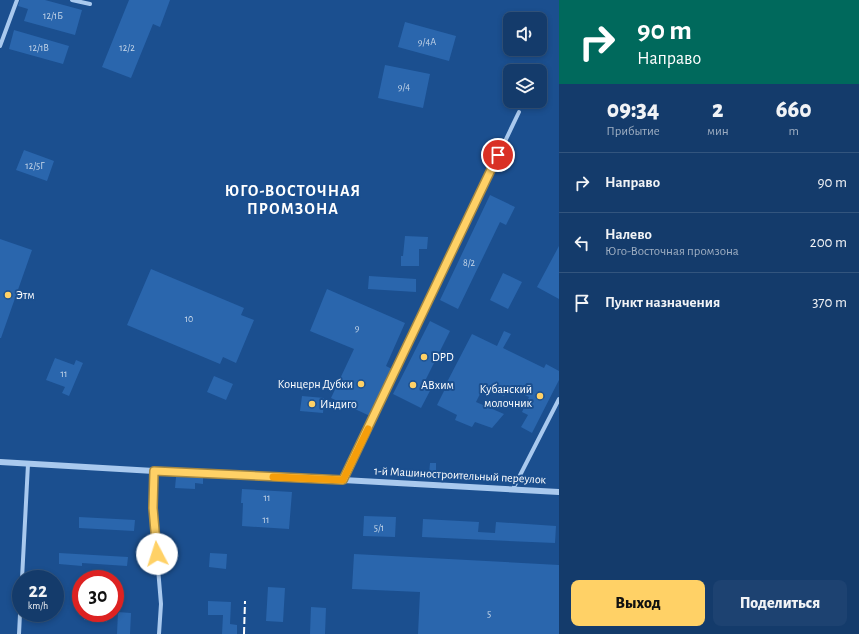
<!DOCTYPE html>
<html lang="ru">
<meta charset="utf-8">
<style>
body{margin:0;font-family:"Alegreya Sans",sans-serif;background:#1d4271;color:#f1f3f6;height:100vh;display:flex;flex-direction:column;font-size:15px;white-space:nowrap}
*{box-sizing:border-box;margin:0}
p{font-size:13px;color:#9dadc1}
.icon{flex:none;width:22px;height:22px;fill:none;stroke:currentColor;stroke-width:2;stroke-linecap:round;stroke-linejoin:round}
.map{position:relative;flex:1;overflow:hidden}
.sheet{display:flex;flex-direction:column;background:#143b6b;width:300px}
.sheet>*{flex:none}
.guide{background:#00695c;color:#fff;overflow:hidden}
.controls{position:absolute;left:503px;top:12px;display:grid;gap:8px}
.controls a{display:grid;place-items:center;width:44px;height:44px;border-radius:8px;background:#143b6b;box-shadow:0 2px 6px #0003,0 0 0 1px #33557e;font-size:20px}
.speed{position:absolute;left:12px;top:570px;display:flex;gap:8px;font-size:20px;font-weight:700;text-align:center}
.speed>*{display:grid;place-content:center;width:52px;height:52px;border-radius:50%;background:#143b6b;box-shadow:0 2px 6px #0003,0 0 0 1px #33557e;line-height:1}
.speed small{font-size:10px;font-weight:400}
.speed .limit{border:6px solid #d22;background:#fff;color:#111}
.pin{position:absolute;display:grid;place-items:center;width:34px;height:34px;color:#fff;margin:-17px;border:2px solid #fff;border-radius:50%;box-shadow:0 1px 4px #0007}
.me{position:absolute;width:44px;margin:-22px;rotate:355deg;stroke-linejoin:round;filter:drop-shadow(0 0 3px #0008)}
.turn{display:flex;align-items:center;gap:14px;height:84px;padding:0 12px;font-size:18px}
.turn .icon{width:52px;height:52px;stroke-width:2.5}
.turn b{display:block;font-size:28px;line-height:34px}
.eta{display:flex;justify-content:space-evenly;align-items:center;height:68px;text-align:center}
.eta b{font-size:24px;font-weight:800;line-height:28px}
.action{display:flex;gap:8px;margin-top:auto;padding:8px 12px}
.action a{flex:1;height:46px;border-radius:8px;background:#ffd166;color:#111;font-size:16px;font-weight:800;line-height:46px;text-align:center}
.action a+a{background:#1d4271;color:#f1f3f6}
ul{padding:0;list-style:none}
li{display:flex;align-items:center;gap:12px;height:60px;padding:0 12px;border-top:1px solid #33557e}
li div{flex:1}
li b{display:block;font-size:15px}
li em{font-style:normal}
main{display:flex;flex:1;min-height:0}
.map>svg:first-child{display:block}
.building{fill:#2a66ad}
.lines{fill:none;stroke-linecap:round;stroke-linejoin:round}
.minor{stroke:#a9c9ee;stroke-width:4}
.tertiary{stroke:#a9c9ee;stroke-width:6}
.rail{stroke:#fff;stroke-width:2;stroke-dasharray:7 3;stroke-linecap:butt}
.route-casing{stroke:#a68842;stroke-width:10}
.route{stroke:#ffd166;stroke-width:7}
.slow{stroke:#f59e0b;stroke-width:7}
.poi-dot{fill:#ffd166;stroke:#1b4f8f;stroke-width:1.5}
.labels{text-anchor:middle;stroke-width:4;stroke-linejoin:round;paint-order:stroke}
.number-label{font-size:10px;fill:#cad9ea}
.poi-label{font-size:12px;fill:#fff;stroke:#1b4f8f;text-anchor:start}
.street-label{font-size:12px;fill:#fff;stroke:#1b4f8f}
.district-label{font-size:16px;font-weight:bold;letter-spacing:1px;fill:#fff;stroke:#1b4f8f}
</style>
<main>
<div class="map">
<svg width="559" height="634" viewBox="0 0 559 634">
<rect width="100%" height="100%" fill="#1b4f8f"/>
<path class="building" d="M20 0H45L82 10 75 35 24 21 28 9 18 6Z
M129 0H170L160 27 153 24 131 78 102 67Z
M405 22 456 36 449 61 398 47Z
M14 30 69 46 63 64 9 49Z
M385 65 430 74 423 108 378 98Z
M24 150 54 161 47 181 16 170Z
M490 195 515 207 506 225 500 222 458 309 440 300Z
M405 236 428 237 427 249H419V266H401V256H403Z
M0 239 32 250 1 338H0Z
M559 246V299L537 287Z
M151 269 244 308 241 315 254 320 236 363 223 357 220 364 127 325Z
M503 273 522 282 508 309 490 300Z
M369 276 416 279V292L368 289Z
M327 289 405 323 386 366 392 369 370 416 331 398 354 349 310 331Z
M430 321 450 331 424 383 432 387 421 408 393 394Z
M504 331 511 334 503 348 544 368 546 364 559 371V380L532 433 521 427 528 415 522 412 529 397 508 387 504 396 484 386 476 402 504 414 492 428 475 422 472 427 455 420 457 415 437 405 446 387 445 386 472 334 497 346Z
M55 358 74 365 76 360 83 363 69 396 62 393 65 387 46 380Z
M214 376 233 384 226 400 207 392Z
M302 396 324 398 323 413 300 411Z
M430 463H436V474H429Z
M176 477 203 478V484L195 483V489L175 488Z
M242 489 292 492 289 529 242 526 243 503H241Z
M364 516 396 517 395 537 363 536Z
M79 517 135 520 134 531 79 528Z
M423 519 479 522 478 532 495 533 496 522 556 526 555 543 422 537Z
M59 553 128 557 127 566 82 563V566L59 564Z
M210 553 227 554 226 569 209 567Z
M354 554 559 565V634H418L420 592 352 589Z
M268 587 285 588 283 622 266 621Z
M208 601 231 602 230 624 237 625V634H222L223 615H208Z
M311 607 326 608 325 634H310Z
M118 612 131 613 130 634H117Z
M84 613H107V622L84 620Z"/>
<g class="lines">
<path class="minor" d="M72 0 90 4
M0 46 17 0
M154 471 153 508 161 604 159 634
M343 480 519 112
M513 489 559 399
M22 579 28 464
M19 634 21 594"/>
<path class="tertiary" d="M0 462 154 471 343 480 559 492"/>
<path class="rail" d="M244 634 245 601"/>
</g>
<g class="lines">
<g class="route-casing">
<path id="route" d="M157 554 153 508 154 471 343 480 498 155"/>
</g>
<use href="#route" class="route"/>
<path class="slow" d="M273 477 343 480 368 429"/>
</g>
<g class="poi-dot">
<circle cx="8" cy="295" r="4"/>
<circle cx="424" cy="357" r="4"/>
<circle cx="361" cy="384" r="4"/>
<circle cx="413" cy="385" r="4"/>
<circle cx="540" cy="396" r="4"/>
<circle cx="312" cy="404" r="4"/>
</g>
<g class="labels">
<g class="number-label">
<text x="53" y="19">12/1Б</text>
<text x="427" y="45">9/4А</text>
<text x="39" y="51">12/1В</text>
<text x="127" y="51">12/2</text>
<text x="404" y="90">9/4</text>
<text x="35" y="169">12/5Г</text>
<text x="469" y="266">8/2</text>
<text x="189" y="322">10</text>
<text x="357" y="331">9</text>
<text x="64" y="377">11</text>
<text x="267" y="501">11</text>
<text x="266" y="523">11</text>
<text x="379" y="531">5/1</text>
<text x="489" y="617">5</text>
</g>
<g class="poi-label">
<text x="16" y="299">Этм</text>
<text x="432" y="361">DPD</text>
<text x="353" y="388" text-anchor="end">Концерн Дубки</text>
<text x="421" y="389">АВхим</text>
<text x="532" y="393" text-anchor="end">Кубанский<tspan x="532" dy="14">молочник</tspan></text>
<text x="320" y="408">Индиго</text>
</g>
<g class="street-label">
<text transform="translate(460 475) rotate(3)" y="4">1-й Машиностроительный переулок</text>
</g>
<g class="district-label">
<text x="293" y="196">ЮГО-ВОСТОЧНАЯ<tspan x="293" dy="18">ПРОМЗОНА</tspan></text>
</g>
</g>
</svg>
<div class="controls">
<a><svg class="icon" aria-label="sound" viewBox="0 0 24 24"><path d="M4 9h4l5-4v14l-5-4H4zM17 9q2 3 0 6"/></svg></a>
<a><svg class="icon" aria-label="layers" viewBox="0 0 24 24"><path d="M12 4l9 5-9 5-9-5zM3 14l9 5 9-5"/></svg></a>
</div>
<div class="speed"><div>22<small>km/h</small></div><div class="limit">30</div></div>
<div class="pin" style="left:498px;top:155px;background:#d93025"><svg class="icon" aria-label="arrive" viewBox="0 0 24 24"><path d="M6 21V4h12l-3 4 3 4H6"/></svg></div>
<svg class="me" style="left:157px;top:554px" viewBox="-20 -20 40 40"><circle r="19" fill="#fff"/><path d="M0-13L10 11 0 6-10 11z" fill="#ffd166"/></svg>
</div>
<section class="sheet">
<div class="guide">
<div class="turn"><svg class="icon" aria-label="right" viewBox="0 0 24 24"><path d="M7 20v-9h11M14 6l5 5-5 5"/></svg><div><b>90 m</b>Направо</div></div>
</div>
<div class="eta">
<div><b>09:34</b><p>Прибытие</p></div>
<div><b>2</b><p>мин</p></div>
<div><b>660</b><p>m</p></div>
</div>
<ul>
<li><svg class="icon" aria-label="right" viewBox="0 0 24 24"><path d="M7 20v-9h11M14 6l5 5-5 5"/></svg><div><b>Направо</b></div><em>90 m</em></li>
<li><svg class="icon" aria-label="left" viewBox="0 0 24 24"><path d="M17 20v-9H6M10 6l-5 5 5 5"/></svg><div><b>Налево</b><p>Юго-Восточная промзона</p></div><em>200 m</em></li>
<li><svg class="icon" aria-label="arrive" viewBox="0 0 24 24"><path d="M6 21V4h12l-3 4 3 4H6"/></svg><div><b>Пункт назначения</b></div><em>370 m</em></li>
</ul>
<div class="action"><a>Выход</a><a>Поделиться</a></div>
</section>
</main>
